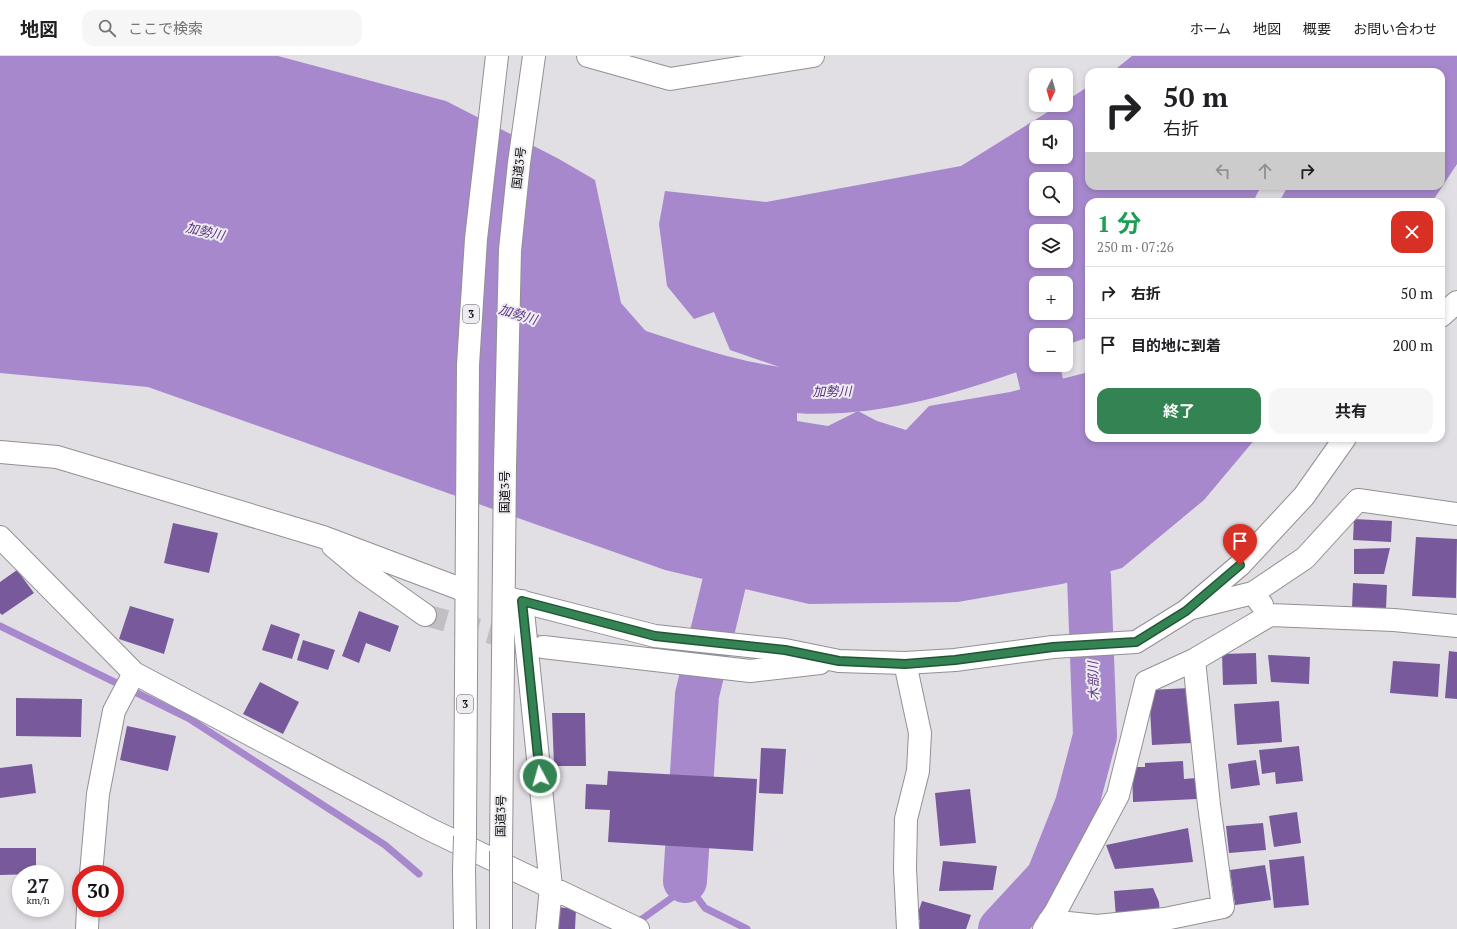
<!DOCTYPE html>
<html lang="ja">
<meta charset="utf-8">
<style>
body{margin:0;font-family:"PT Serif","Noto Sans JP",serif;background:#f6f6f6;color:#202124;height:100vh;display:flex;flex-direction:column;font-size:15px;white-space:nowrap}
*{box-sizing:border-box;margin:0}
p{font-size:13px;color:#757577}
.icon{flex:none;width:22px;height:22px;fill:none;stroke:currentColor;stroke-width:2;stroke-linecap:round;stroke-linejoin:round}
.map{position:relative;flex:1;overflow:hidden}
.side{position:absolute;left:1085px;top:142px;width:360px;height:244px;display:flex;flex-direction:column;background:#fff;border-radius:12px;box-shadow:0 2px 6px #0003}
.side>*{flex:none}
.top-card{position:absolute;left:1085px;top:12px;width:360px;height:122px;border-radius:12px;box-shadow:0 2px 6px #0003;background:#fff;color:#202124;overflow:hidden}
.needle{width:26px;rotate:185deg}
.fabs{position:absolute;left:1029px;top:12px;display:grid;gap:8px}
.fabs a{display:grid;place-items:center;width:44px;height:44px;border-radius:8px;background:#fff;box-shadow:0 2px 6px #0003;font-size:20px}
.speed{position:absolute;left:12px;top:809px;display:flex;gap:8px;font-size:20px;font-weight:700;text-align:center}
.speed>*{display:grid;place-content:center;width:52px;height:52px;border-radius:50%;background:#fff;box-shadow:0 2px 6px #0003;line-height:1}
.speed small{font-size:10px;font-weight:400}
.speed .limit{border:6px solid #d22;background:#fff;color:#111}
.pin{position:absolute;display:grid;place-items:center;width:34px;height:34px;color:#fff;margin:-41px -17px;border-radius:50% 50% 50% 0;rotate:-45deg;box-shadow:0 0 4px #0007}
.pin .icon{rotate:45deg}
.me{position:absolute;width:44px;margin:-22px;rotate:354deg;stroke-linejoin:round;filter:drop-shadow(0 0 3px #0008)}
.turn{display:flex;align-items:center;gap:14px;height:84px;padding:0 12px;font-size:18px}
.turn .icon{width:52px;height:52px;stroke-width:2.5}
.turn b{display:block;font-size:28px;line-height:34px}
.lanes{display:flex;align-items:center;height:38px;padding:0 12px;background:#0003;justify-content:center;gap:20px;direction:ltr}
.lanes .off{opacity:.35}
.round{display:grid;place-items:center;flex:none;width:42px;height:42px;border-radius:12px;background:#f6f6f6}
.overview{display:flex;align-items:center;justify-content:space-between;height:68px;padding:0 12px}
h1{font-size:24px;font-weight:700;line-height:30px;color:#1e9e55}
.cta{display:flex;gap:8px;margin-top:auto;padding:8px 12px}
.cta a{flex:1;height:46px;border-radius:12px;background:#348353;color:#fff;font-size:16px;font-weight:700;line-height:46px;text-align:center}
.cta a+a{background:#f6f6f6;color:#202124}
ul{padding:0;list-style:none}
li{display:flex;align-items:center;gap:12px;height:52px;padding:0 12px;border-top:1px solid #e0e0e0}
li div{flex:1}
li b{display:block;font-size:15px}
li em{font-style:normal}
header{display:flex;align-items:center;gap:24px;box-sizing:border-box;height:56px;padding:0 20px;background:#fff;border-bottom:1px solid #e0e0e0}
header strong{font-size:19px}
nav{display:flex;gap:22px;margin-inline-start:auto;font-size:14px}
.search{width:280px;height:36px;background:#f6f6f6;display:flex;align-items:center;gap:10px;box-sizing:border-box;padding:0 14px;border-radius:12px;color:#757577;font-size:15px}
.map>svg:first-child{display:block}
.water{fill:#a788cd;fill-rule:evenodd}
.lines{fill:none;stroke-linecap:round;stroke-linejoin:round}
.stream{stroke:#a788cd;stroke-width:7}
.river{stroke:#a788cd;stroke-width:44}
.building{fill:#785a9c}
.minor-tunnel{stroke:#c1bfc4;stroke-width:22;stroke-dasharray:22 11;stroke-linecap:butt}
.minor-casing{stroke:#929094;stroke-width:24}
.highway-casing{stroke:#929094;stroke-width:24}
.minor{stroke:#fff;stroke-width:22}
.highway{stroke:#fff;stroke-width:22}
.highway-bridge-casing{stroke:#929094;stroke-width:24;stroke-linecap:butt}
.highway-bridge{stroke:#fff;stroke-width:22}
.route-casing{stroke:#225536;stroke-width:10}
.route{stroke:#348353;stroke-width:7}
.labels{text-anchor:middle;stroke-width:4;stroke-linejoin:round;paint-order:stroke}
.shield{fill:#eeecf1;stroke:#504e51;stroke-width:1}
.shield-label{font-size:11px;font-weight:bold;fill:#0c0b0d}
.street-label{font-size:12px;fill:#0c0b0d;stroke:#eeecf1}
.water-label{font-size:13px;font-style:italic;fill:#5c3285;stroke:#eeecf1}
</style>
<header>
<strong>地図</strong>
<div class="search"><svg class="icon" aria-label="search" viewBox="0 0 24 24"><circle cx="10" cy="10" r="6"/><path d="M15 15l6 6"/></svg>ここで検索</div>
<nav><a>ホーム</a><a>地図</a><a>概要</a><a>お問い合わせ</a></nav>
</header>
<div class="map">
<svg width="1457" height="873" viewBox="0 0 1457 873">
<rect width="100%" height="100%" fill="#e1dfe4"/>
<path class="water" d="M0 0H278L446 45 559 103 595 124 621 247 687 322 736 343 797 348V365L828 370 858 355 877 365 906 374 929 350 1010 336 1089 316V382H1256L1204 444 1122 512 1062 528 958 546 809 548 665 514 148 331 0 317Z
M1132 0H1331L1322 16H1112Z
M1350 0H1457V108L1432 146H1279L1288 130H1441V16H1346Z
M1089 30V130H1261L1253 146H1089V281L1066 289V279H1036V297L961 319 806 320 730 294 714 256 694 263 667 230 659 168 665 135 766 146 961 110 1059 49H1066V45ZM1036 71H1066V101H1036ZM1036 123H1066V153H1036ZM1036 175H1066V205H1036ZM1036 227H1066V257H1036Z"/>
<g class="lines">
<path class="stream" d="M0 570 188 662 385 789 419 818
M635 868 677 838 685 825 705 852 747 873"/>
<path class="river" d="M1339 16 1354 0
M615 288C675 307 735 330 797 335 877 341 962 313 1036 286
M1037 309 1056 387
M685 825 697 639 724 528
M1000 873 1048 821 1077 748 1095 680 1089 521 1074 462"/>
</g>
<path class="building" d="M1354 463 1392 465 1391 486 1353 484Z
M173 467 218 477 209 517 164 507Z
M1416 481 1457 483 1456 542 1412 540Z
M1390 492 1384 518H1354V493Z
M17 514 34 537 2 559 0 557V526Z
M1353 527 1387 529 1386 553 1352 552Z
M130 550 174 563 164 598 119 583Z
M359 555 399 570 390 596 366 587 359 607 342 600Z
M271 568 300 578 292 603 262 594Z
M303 584 335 594 328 614 297 604Z
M1449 595 1457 596V643L1445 642Z
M1256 597 1257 628 1223 629 1222 598Z
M1268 599 1310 601 1309 628 1271 626Z
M1393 605 1440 608 1438 641 1390 637Z
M260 626 299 646 283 678 243 658Z
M1190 632 1192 687 1152 689 1149 634Z
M16 642 82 643 81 681 16 680Z
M1279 645 1282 686 1237 689 1234 648Z
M552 657H585L586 710H554Z
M127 670 176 680 168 715 120 704Z
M1299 690 1303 725 1276 728 1275 716 1262 718 1259 694Z
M761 692 786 693 783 738 759 737Z
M1256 704 1260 729 1231 733 1228 708Z
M1183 705 1184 723 1196 722 1197 743 1133 746 1132 711H1145V707Z
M32 708 36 737 0 742V712Z
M608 715 757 723 753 795 608 786 610 754 585 753 586 728 607 729Z
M970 733 976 787 940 790 935 737Z
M1297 756 1301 787 1274 791 1269 760Z
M1263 767 1266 794 1229 797 1226 770Z
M1188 772 1193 806 1115 813 1106 789Z
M0 792H36V818L0 819Z
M1304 800 1309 849 1274 852 1269 804Z
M943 805 997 810 993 834 939 835Z
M1265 809 1271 844 1235 849 1230 814Z
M1153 832 1159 846 1160 859 1116 862 1114 835Z
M922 845 971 859 966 873H918L920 864 916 863Z
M557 851 576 853 575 873H556Z"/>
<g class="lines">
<path class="minor-tunnel" d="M425 559 543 591"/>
<g class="minor-casing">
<path id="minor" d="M588 0 670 23 813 0
M1441 260 1457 246
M0 396 57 401 323 481 466 535
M0 481 134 617 429 773 638 873
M333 490 363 515 425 559
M1253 537 1305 502 1358 444 1457 458
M504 541 655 580 785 594 839 605 905 607 955 604 1053 591 1136 586 1186 555 1240 509 1304 440 1345 382
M522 545 551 831 547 873
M1192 552 1253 537 1262 549
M543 591 750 615 820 607
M905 607 920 677 918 715 906 763 905 813 908 873
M91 818 98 738 114 655 134 617
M1049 865 1097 870 1165 863 1223 851 1209 749 1194 604
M87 873 88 852
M1044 873 1056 855 1118 739 1146 626 1194 604 1270 559 1394 564 1457 570"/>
</g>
<g class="highway-casing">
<path id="highway" d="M465 780 468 309 476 183 497 0
M501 795 505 410 510 194 519 107 534 0
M464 815 465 873
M501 873V834"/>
</g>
<use href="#minor" class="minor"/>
<use href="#highway" class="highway"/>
<g class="highway-bridge-casing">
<path id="highway-bridge" d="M501 795V834
M464 815 465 780"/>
</g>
<use href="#highway-bridge" class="highway-bridge"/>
</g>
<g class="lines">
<g class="route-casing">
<path id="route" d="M540 720 522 545 655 580 785 594 839 605 905 608 955 604 1053 591 1136 586 1186 555 1240 509"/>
</g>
<use href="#route" class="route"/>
</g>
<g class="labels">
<g class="shield">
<rect x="463" y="249" width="16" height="18" rx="3"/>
<rect x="457" y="639" width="16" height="18" rx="3"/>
</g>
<g class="shield-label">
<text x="471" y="262">3</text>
<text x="465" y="652">3</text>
</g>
<g class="street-label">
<text transform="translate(519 112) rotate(-83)" y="4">国道3号</text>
<text transform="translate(505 436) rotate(-90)" y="4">国道3号</text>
<text transform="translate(501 760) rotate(-89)" y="4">国道3号</text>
</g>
<g class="water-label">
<text transform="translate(205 175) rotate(13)" y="5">加勢川</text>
<text transform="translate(518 258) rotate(17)" y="5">加勢川</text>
<text transform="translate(832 335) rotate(-1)" y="5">加勢川</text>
<text transform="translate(1093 625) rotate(-92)" y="5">木部川</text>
</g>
</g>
</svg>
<div class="fabs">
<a><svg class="needle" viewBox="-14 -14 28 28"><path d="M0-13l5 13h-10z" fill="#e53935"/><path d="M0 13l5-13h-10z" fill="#757577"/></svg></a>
<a><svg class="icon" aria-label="sound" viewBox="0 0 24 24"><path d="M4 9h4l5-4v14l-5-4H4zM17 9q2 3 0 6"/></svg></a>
<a><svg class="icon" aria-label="search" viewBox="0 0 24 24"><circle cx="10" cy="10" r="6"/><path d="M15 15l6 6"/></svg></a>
<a><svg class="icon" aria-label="layers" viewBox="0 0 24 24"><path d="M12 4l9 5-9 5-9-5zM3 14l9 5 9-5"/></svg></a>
<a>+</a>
<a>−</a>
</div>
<div class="speed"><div>27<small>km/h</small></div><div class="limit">30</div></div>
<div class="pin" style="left:1240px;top:509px;background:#d93025"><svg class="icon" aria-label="arrive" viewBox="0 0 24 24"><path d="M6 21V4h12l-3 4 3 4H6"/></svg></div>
<svg class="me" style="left:540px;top:720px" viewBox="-20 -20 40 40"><circle r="17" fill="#348353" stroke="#fff" stroke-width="3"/><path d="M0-11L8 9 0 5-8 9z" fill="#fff"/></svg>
<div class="top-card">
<div class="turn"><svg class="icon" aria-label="right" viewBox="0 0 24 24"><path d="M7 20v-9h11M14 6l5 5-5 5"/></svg><div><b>50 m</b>右折</div></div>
<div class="lanes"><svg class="icon off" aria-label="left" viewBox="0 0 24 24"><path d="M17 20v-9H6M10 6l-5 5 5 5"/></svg><svg class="icon off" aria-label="ahead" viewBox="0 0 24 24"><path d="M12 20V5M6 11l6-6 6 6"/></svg><svg class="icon" aria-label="right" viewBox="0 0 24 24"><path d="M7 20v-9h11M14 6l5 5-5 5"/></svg></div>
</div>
<section class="side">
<div class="overview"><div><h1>1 分</h1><p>250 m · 07:26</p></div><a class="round" style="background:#d93025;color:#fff"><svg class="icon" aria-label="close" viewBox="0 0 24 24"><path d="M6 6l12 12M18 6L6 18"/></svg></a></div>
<ul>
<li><svg class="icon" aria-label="right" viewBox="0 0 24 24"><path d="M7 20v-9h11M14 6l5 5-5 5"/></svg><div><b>右折</b></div><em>50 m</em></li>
<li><svg class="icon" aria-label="arrive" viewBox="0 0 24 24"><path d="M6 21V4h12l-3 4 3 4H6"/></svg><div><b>目的地に到着</b></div><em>200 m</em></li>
</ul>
<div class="cta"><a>終了</a><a>共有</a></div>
</section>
</div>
